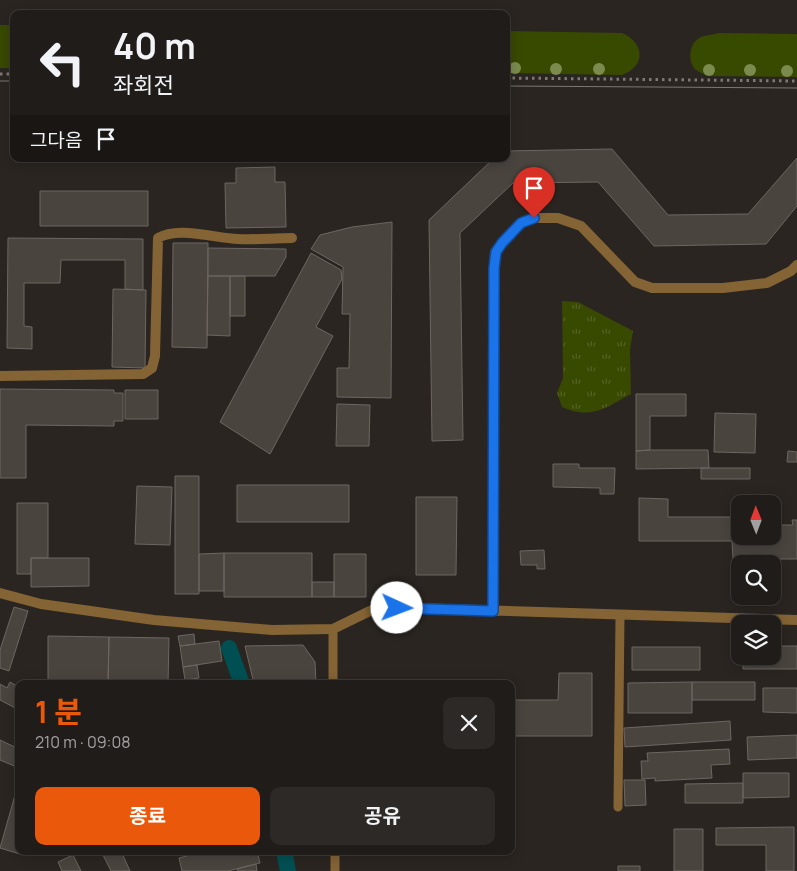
<!DOCTYPE html>
<html lang="ko">
<meta charset="utf-8">
<style>
body{margin:0;font-family:Manrope,"Noto Sans KR",sans-serif;background:#2d2926;color:#f1f3f6;height:100vh;display:flex;flex-direction:column;font-size:19px;white-space:nowrap}
*{box-sizing:border-box;margin:0}
p{font-size:16px;color:#a2a1a2}
.icon{flex:none;width:28px;height:28px;fill:none;stroke:currentColor;stroke-width:2;stroke-linecap:round;stroke-linejoin:round}
.map{position:relative;flex:1;overflow:hidden}
.drawer{position:absolute;left:15px;top:680px;width:500px;height:175px;display:flex;flex-direction:column;background:#201c19;border-radius:10px;box-shadow:0 2px 12px #0003,0 0 0 1px #3d3a38}
.drawer>*{flex:none}
.guide{position:absolute;left:10px;top:10px;width:500px;height:152px;border-radius:10px;box-shadow:0 2px 12px #0003,0 0 0 1px #3d3a38;background:#201c19;color:#f1f3f6;overflow:hidden}
.needle{width:32px;rotate:359deg}
.buttons{position:absolute;left:731px;top:495px;display:grid;gap:10px}
.buttons a{display:grid;place-items:center;width:50px;height:50px;border-radius:10px;background:#201c19;box-shadow:0 2px 12px #0003,0 0 0 1px #3d3a38;font-size:25px}
.pin{position:absolute;display:grid;place-items:center;width:42px;height:42px;color:#fff;margin:-51px -21px;border-radius:50% 50% 50% 0;rotate:-45deg;box-shadow:0 0 5px #0007}
.pin .icon{rotate:45deg}
.me{position:absolute;width:55px;margin:-28px;rotate:92deg;stroke-linejoin:round;filter:drop-shadow(0 0 4px #0008)}
.turn{display:flex;align-items:center;gap:18px;height:105px;padding:0 20px;font-size:22px}
.turn .icon{width:65px;height:65px;stroke-width:2.5}
.turn b{display:block;font-size:35px;line-height:42px}
.then{display:flex;align-items:center;height:48px;padding:0 20px;background:#0003;gap:10px;font-size:19px}
.round{display:grid;place-items:center;flex:none;width:52px;height:52px;border-radius:10px;background:#2d2926}
.summary{display:flex;align-items:center;justify-content:space-between;height:85px;padding:0 20px}
h1{font-size:30px;font-weight:700;line-height:38px;color:#ea580c}
.primary-button{display:flex;gap:10px;margin-top:auto;padding:10px 20px}
.primary-button a{flex:1;height:58px;border-radius:10px;background:#ea580c;color:#fff;font-size:20px;font-weight:700;line-height:58px;text-align:center}
.primary-button a+a{background:#2d2926;color:#f1f3f6}
.map>svg:first-child{display:block}
.grass{fill:#384900}
.park{fill:url(#park-tufts)}
.lines{fill:none;stroke-linecap:round;stroke-linejoin:round}
.canal{stroke:#005053;stroke-width:16}
.building{fill:#4a443f;stroke:#6d6662}
.path{stroke:#7e7976;stroke-width:3;stroke-dasharray:2.5 4;stroke-linecap:butt}
.service{stroke:#846334;stroke-width:9}
.minor{stroke:#846334;stroke-width:10}
.tram{stroke:#7c7874;stroke-width:1}
.tree{fill:#7a8b4d}
.route-casing{stroke:#114b97;stroke-width:12}
.route{stroke:#1a73e8;stroke-width:9}
</style>
<div class="map">
<svg width="797" height="871" viewBox="0 0 797 871">
<defs>
<pattern id="park-tufts" width="24" height="20" patternUnits="userSpaceOnUse" patternTransform="scale(1.25)"><rect width="24" height="20" fill="#384900"/><path d="M3 7l-1-3M5 7V3M7 7l1-3M15 17l-1-3M17 17v-4M19 17l1-3" fill="none" stroke="#546224"/></pattern>
</defs>
<rect width="100%" height="100%" fill="#2a2521"/>
<path class="grass" d="M0 25H14V68H0Z
M506 31 622 33C645 43 646 66 622 75L506 73Z
M718 33 797 34V77L711 76C706 74 701 74 696 70 687 63 689 44 699 38 704 35 712 35 718 33Z"/>
<path class="park" d="M562 301 578 302 633 331 630 350 631 394C605 408 591 420 562 407L557 393 563 378Z"/>
<g class="lines">
<path class="canal" d="M229 648 242 684
M284 851 288 871"/>
</g>
<path class="building" d="M612 149 668 215 748 214 797 158V206L766 244 654 246 598 182 513 183 460 233 463 440 432 441 429 220 493 159H506V151Z
M275 167V182H285L286 227 226 228 225 183H236V168Z
M40 191H148V226H40Z
M392 222 391 398 337 397V368H349L350 314H342L343 267 311 249 320 235 352 227Z
M8 238 143 239V290L125 289V260H61L60 283H24V326L32 327V349L7 348Z
M173 243H208L207 348 172 347Z
M208 248 286 249V257L275 276H208Z
M311 253 341 270 342 279 316 327 333 336 270 454 220 422Z
M208 276H230V336L207 335Z
M230 276H245V316H230Z
M113 289 146 290 145 368 112 367Z
M0 389 114 390V393H123V421H114V426L26 425V478H0Z
M125 390H158V419H125Z
M636 394H686V416H650V450L636 451Z
M337 404 370 405 369 446H336Z
M715 413 756 414 755 453 714 452Z
M650 450H708L709 468 636 469V451Z
M788 451 797 452V462H787Z
M553 464H579V468H615L614 494H600V488L553 487Z
M701 468H750V479H701Z
M175 476H199V594H175Z
M237 485H349V522H237Z
M137 486 172 487 170 545 135 544Z
M416 497H457L456 575H416Z
M639 498 668 499V517H740V536H772V525H793L792 520H797V559H733L732 541H639Z
M17 503H48V558H31V574H17Z
M544 550 545 569H537V565H521L520 551Z
M224 553H312V597H224Z
M224 553V591H199V554Z
M334 554H366V597H334Z
M31 558H89V586L31 587Z
M312 582H334V597H312Z
M14 607 28 611 9 671 0 668V650Z
M194 634 195 644 180 646 178 636Z
M48 636 109 637 108 684H48Z
M109 637 169 638 168 684H108Z
M219 641 222 661 183 667 180 646Z
M303 645 315 662 316 684H254L245 646Z
M772 646H797V669H743V656H772Z
M632 647H700V670H632Z
M197 665 199 678 185 680 183 667Z
M559 673H592V736H511V700H558Z
M10 682 19 687V710L0 700V684L7 688Z
M692 682H755V700H692Z
M692 682V713H628V683Z
M763 688H797V713L763 712Z
M730 721 731 740 625 747 624 728Z
M797 735V758L748 760 747 737Z
M0 740 19 749V768L0 760Z
M729 749 730 764 711 765 712 778 655 781V778L642 779 641 761H648L647 753Z
M743 773H789V797L743 798Z
M624 780H645L646 805 625 806Z
M19 781V851H24L23 855 0 848Z
M743 783V803H685V784Z
M794 827V871H766V845H716V828Z
M674 829H703V871H674Z
M101 851H121L130 871H111Z
M205 851H257L260 863 228 871H182L179 858Z
M73 855 81 871H62L58 862Z
M256 864 257 871H238L237 869Z
M618 866H640V871H618Z"/>
<g class="lines">
<path class="path" d="M0 74H14
M506 78 797 81"/>
<path class="service" d="M333 629V684
M618 807 620 615
M335 851V871"/>
<path class="minor" d="M0 376 143 374 152 368 155 356 158 238C178 226 214 238 238 239 255 240 274 238 292 238
M0 593 41 604 154 620 272 630 333 629 378 607 797 620
M493 611 494 268 495 252 521 223 535 218H558L581 226 635 282 652 288H723L767 283 791 271 797 265"/>
<path class="tram" d="M0 81H14
M506 86 797 88"/>
</g>
<g class="tree">
<circle cx="515" cy="68" r="6"/>
<circle cx="556" cy="69" r="6"/>
<circle cx="599" cy="69" r="6"/>
<circle cx="709" cy="70" r="6"/>
<circle cx="750" cy="70" r="6"/>
<circle cx="787" cy="71" r="6"/>
</g>
<g class="lines">
<g class="route-casing">
<path id="route" d="M397 608 493 611 494 268 496 252 502 243 521 223 534 218"/>
</g>
<use href="#route" class="route"/>
</g>
</svg>
<div class="buttons">
<a><svg class="needle" viewBox="-14 -14 28 28"><path d="M0-13l5 13h-10z" fill="#e53935"/><path d="M0 13l5-13h-10z" fill="#a2a1a2"/></svg></a>
<a><svg class="icon" aria-label="search" viewBox="0 0 24 24"><circle cx="10" cy="10" r="6"/><path d="M15 15l6 6"/></svg></a>
<a><svg class="icon" aria-label="layers" viewBox="0 0 24 24"><path d="M12 4l9 5-9 5-9-5zM3 14l9 5 9-5"/></svg></a>
</div>
<div class="pin" style="left:534px;top:218px;background:#d93025"><svg class="icon" aria-label="arrive" viewBox="0 0 24 24"><path d="M6 21V4h12l-3 4 3 4H6"/></svg></div>
<svg class="me" style="left:397px;top:608px" viewBox="-20 -20 40 40"><circle r="19" fill="#fff"/><path d="M0-13L10 11 0 6-10 11z" fill="#1a73e8"/></svg>
<div class="guide">
<div class="turn"><svg class="icon" aria-label="left" viewBox="0 0 24 24"><path d="M17 20v-9H6M10 6l-5 5 5 5"/></svg><div><b>40 m</b>좌회전</div></div>
<div class="then">그다음<svg class="icon" aria-label="arrive" viewBox="0 0 24 24"><path d="M6 21V4h12l-3 4 3 4H6"/></svg></div>
</div>
<section class="drawer">
<div class="summary"><div><h1>1 분</h1><p>210 m · 09:08</p></div><a class="round"><svg class="icon" aria-label="close" viewBox="0 0 24 24"><path d="M6 6l12 12M18 6L6 18"/></svg></a></div>
<div class="primary-button"><a>종료</a><a>공유</a></div>
</section>
</div>
